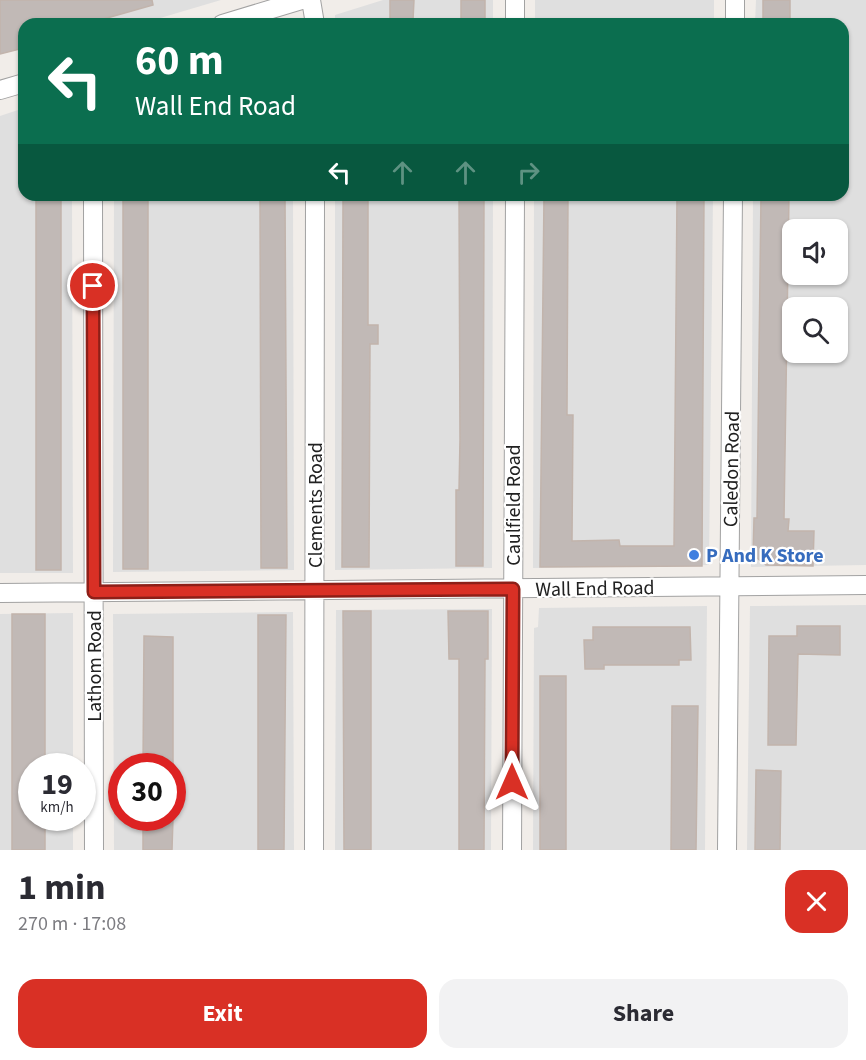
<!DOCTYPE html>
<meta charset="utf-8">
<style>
body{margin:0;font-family:"Source Sans 3",sans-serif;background:#f2f2f3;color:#2b2b33;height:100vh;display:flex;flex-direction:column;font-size:22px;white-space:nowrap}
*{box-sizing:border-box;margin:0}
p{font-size:20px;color:#7c7c81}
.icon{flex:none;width:33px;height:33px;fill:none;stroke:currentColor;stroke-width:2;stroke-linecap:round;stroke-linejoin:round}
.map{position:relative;height:850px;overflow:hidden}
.side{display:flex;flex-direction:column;background:#fff;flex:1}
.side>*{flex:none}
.hud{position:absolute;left:18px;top:18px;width:831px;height:183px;border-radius:18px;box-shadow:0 2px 4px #0004;background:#0b6e4f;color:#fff;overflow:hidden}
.buttons{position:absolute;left:782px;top:219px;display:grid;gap:12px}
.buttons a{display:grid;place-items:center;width:66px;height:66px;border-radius:12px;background:#fff;box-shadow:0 2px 4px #0004;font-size:30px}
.speed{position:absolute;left:18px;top:753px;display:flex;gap:12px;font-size:30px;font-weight:700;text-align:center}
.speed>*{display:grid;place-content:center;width:78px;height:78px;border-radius:50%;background:#fff;box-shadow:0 2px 4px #0004;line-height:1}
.speed small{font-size:15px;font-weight:400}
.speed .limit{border:9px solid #d22;background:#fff;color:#111}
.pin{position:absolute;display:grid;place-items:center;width:51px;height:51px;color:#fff;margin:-26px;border:3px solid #fff;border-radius:50%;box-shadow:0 2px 6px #0007}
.me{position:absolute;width:66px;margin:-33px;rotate:0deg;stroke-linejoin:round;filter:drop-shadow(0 0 4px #0008)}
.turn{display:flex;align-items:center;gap:21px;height:126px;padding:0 18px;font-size:27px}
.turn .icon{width:78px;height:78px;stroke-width:2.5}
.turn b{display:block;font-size:42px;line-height:51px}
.lanes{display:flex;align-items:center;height:57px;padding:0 18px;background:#0003;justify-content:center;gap:30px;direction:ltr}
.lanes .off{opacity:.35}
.round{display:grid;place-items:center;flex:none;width:63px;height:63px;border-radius:18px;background:#f2f2f3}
.headline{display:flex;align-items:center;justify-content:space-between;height:102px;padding:0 18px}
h1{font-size:36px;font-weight:700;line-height:45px}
.primary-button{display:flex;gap:12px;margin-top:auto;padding:12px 18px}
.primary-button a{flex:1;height:69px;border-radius:18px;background:#d93025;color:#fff;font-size:24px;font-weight:700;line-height:69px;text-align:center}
.primary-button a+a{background:#f2f2f3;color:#2b2b33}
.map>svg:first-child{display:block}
.residential{fill:#dfdfdf;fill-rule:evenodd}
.building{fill:#c1b9b6;stroke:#c2b4ac;stroke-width:1.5}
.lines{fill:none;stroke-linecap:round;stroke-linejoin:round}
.minor-casing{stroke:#a2a2a2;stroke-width:20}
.minor{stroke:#fff;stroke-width:18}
.route-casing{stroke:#8d1f18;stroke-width:15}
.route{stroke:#d93025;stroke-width:10}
.shop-dot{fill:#3f7fe0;stroke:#fff;stroke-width:2}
.labels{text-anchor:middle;stroke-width:4.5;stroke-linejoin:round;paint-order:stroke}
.street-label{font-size:20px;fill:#212121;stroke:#fff}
.shop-label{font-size:20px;font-weight:bold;fill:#366cbe;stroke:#fff;text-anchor:start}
</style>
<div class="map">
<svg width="866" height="850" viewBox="0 0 866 850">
<rect width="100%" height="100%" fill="#f1ede9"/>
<path class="residential" d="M83 0H221L140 24H90Z
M383 0H493V24H335V15Z
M535 0H714V24H535Z
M756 0H866V565L751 567 753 195H843V24H755ZM792 230H837V274H792ZM792 308H837V352H792Z
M24 108V195H72L73 573H0V116Z
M114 195H293L294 570 113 572Z
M335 195H493L492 568 335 570Z
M534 195H713L709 565 533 568Z
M866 605V850H747L750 606Z
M707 606 705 850H533L534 628 538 627 539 608Z
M492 609 491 850H335L336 610Z
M293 612 294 850H114L113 614ZM122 766H172V818H122Z
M73 613V766H32V818H73V850H0V614Z"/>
<path class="building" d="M0 0H152L153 5 86 24H24V48L0 54Z
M390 0H414L413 20 390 22Z
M461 0H485V24H461Z
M763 0H790V24H763Z
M36 195H61V570H36Z
M123 195H148V569H123Z
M260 195H285L287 568H261Z
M343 195H368V325H378V344H370L369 567H342Z
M459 195H484L483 566H456V490H459L460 439Z
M544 195H568L567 415H573L572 541 619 540 620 546H674L677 195H704L702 566 540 567Z
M761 195H789L784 519H789L788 531H814L813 566 766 565 753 555 754 518H757Z
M343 611H371V850H344Z
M448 611H488V659H485L484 850H459V659H449Z
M12 614H45V766H32V818H45V850H12Z
M258 615H286L284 850H258Z
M797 626H840V655L798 654 796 745H768L769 636H797Z
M593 627H690L691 660H679V665H604V669H585L584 640H593Z
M144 636 173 637V766H143Z
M540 676H566V850H540Z
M672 706H698L696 850H671Z
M756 770 781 771 780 850H755Z
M143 818H173L172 850H143Z"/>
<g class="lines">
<g class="minor-casing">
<path id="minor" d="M311 0 315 24
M515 0V24
M222 24 302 0
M735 24V0
M0 90 24 83
M93 195 94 850
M0 593 866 585
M314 850 315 195
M512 850 515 195
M727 850 733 195"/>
</g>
<use href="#minor" class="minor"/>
</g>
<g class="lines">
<g class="route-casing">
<path id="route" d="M93 286 94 592 513 589 512 782"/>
</g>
<use href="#route" class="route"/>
</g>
<circle class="shop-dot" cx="694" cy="555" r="6"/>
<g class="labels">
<g class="street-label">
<text transform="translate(731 469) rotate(-89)" y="7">Caledon Road</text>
<text transform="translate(315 505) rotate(-90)" y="7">Clements Road</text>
<text transform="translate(513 505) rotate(-90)" y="7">Caulfield Road</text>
<text transform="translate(595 588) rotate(-1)" y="7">Wall End Road</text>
<text transform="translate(94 666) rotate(-90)" y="7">Lathom Road</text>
</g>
<g class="shop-label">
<text x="706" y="562">P And K Store</text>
</g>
</g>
</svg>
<div class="buttons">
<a><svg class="icon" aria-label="sound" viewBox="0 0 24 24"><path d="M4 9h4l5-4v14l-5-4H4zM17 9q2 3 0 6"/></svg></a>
<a><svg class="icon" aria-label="search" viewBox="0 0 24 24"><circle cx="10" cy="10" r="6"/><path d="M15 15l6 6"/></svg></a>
</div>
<div class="speed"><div>19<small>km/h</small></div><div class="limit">30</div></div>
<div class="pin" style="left:93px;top:286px;background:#d93025"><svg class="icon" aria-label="arrive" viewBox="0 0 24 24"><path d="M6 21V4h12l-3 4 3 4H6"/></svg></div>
<svg class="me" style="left:512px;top:782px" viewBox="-20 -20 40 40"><path d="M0-17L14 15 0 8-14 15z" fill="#d93025" stroke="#fff" stroke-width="4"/></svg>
<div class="hud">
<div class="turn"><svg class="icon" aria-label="left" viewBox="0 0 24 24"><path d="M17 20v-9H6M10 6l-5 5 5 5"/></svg><div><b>60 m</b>Wall End Road</div></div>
<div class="lanes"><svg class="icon" aria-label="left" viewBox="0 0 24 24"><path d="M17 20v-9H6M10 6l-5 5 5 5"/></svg><svg class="icon off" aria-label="ahead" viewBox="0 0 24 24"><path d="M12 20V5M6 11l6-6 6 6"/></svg><svg class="icon off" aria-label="ahead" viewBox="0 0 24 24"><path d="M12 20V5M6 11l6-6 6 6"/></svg><svg class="icon off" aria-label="right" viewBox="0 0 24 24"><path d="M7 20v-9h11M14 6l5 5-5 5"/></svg></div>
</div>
</div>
<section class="side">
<div class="headline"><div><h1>1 min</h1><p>270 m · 17:08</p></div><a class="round" style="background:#d93025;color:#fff"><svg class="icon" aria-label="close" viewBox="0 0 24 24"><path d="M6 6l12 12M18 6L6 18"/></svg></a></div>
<div class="primary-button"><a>Exit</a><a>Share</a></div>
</section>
